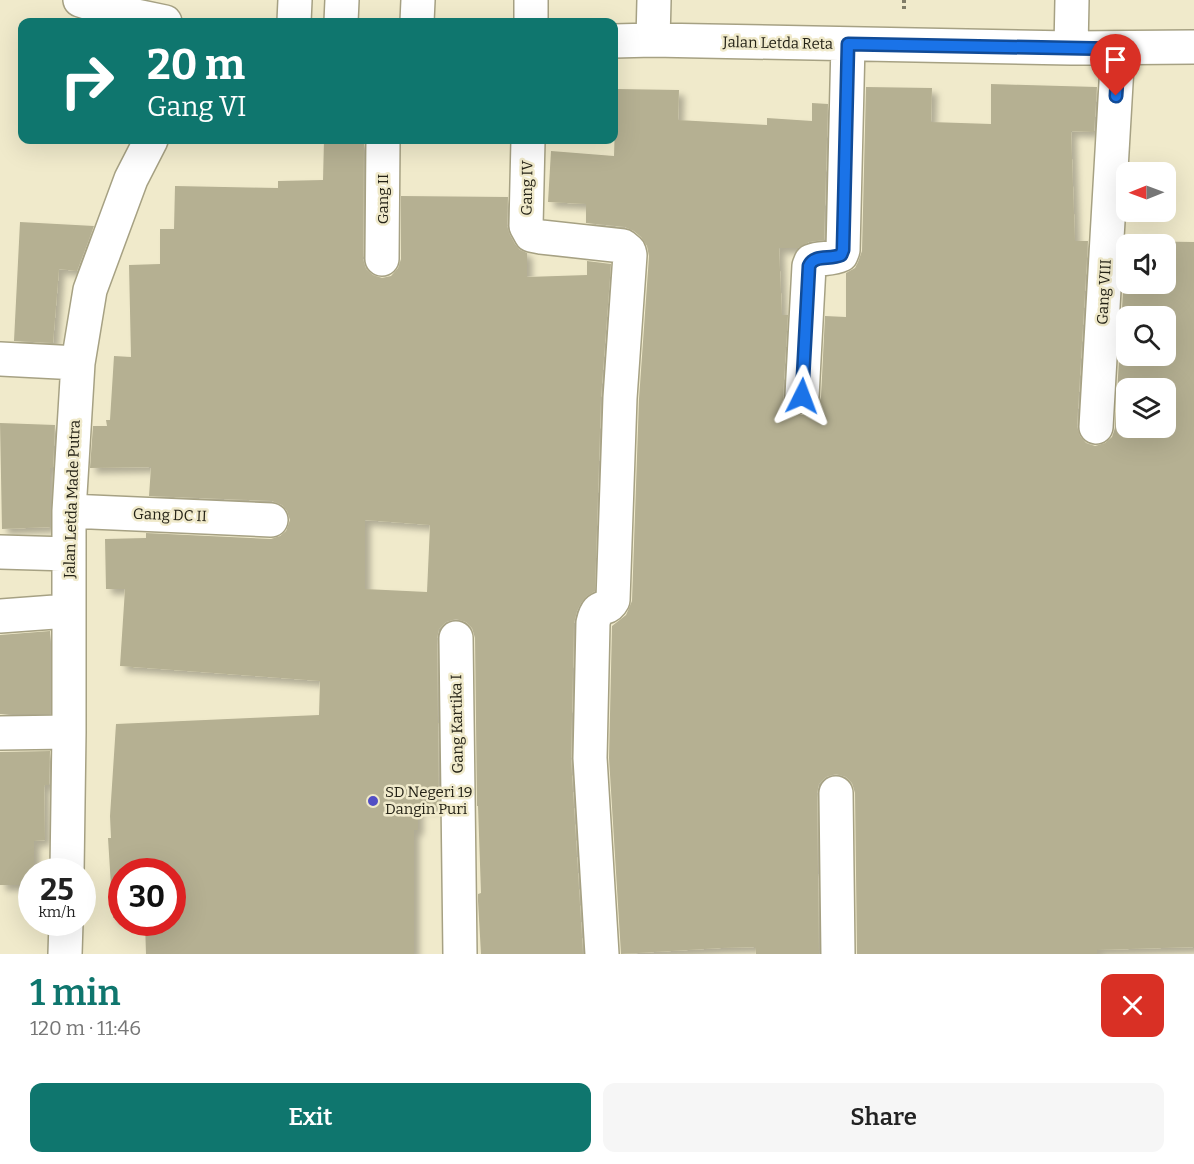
<!DOCTYPE html>
<meta charset="utf-8">
<style>
body{margin:0;font-family:Bitter,serif;background:#f6f6f6;color:#222;height:100vh;display:flex;flex-direction:column;font-size:22px;white-space:nowrap}
*{box-sizing:border-box;margin:0}
p{font-size:20px;color:#767676}
.icon{flex:none;width:33px;height:33px;fill:none;stroke:currentColor;stroke-width:2;stroke-linecap:round;stroke-linejoin:round}
.map{position:relative;height:954px;overflow:hidden}
.side{display:flex;flex-direction:column;background:#fff;flex:1}
.side>*{flex:none}
.guide{position:absolute;left:18px;top:18px;width:600px;height:126px;border-radius:12px;box-shadow:0 6px 24px #0002;background:#0f766e;color:#fff;overflow:hidden}
.needle{width:39px;rotate:269deg}
.buttons{position:absolute;left:1116px;top:162px;display:grid;gap:12px}
.buttons a{display:grid;place-items:center;width:60px;height:60px;border-radius:12px;background:#fff;box-shadow:0 6px 24px #0002;font-size:30px}
.speed{position:absolute;left:18px;top:858px;display:flex;gap:12px;font-size:30px;font-weight:700;text-align:center}
.speed>*{display:grid;place-content:center;width:78px;height:78px;border-radius:50%;background:#fff;box-shadow:0 6px 24px #0002;line-height:1}
.speed small{font-size:15px;font-weight:400}
.speed .limit{border:9px solid #d22;background:#fff;color:#111}
.pin{position:absolute;display:grid;place-items:center;width:51px;height:51px;color:#fff;margin:-62px -26px;border-radius:50% 50% 50% 0;rotate:-45deg;box-shadow:0 0 6px #0007}
.pin .icon{rotate:45deg}
.me{position:absolute;width:66px;margin:-33px;rotate:3deg;stroke-linejoin:round;filter:drop-shadow(0 0 4px #0008)}
.turn{display:flex;align-items:center;gap:21px;height:126px;padding:0 30px;font-size:27px}
.turn .icon{width:78px;height:78px;stroke-width:2.5}
.turn b{display:block;font-size:42px;line-height:51px}
.round{display:grid;place-items:center;flex:none;width:63px;height:63px;border-radius:12px;background:#f6f6f6}
.headline{display:flex;align-items:center;justify-content:space-between;height:102px;padding:0 30px}
h1{font-size:36px;font-weight:600;line-height:45px;color:#0f766e}
.action{display:flex;gap:12px;margin-top:auto;padding:12px 30px}
.action a{flex:1;height:69px;border-radius:12px;background:#0f766e;color:#fff;font-size:24px;font-weight:600;line-height:69px;text-align:center}
.action a+a{background:#f6f6f6;color:#222}
.map>svg:first-child{display:block}
.building{fill:#b5b092;fill-rule:evenodd;filter:url(#shadow)}
.lines{fill:none;stroke-linecap:round;stroke-linejoin:round}
.minor-casing{stroke:#a6a183;stroke-width:36}
.path{stroke:#807c68;stroke-width:4;stroke-dasharray:3 3;stroke-linecap:butt}
.minor{stroke:#fff;stroke-width:33}
.route-casing{stroke:#114b97;stroke-width:15}
.route{stroke:#1a73e8;stroke-width:10}
.poi-dot{fill:#524ec5;stroke:#f0eacb;stroke-width:2}
.labels{text-anchor:middle;stroke-width:5;stroke-linejoin:round;paint-order:stroke}
.street-label{font-size:15px;fill:#242216;stroke:#f0eacb}
.poi-label{font-size:15px;fill:#242216;stroke:#f0eacb;text-anchor:start}
</style>
<div class="map">
<svg width="1194" height="954" viewBox="0 0 1194 954">
<defs>
<filter id="shadow"><feDropShadow dx="5.5" dy="5.5" stdDeviation="3" flood-color="#0004"/></filter>
</defs>
<rect width="100%" height="100%" fill="#f0eacb"/>
<path class="building" d="M991 84 1097 87 1094 132 1071 131 1075 241H1088L1077 426 1080 436 1086 443 1095 446 1105 443 1112 437 1115 428 1126 241 1194 242V947L1097 950V954H857L855 793 852 783 846 777 836 774 826 777 819 784 817 793 819 954H756L755 947 721 948 621 954 609 758 612 626 626 615 632 601 639 399 649 256 647 246 641 237 634 231 625 227 586 223V204L548 202 551 151 614 156 616 89 679 90 678 120 767 125V118L812 121V103L828 104 824 240 809 242 798 248H779L782 315H788L783 396 786 405 791 411 802 415 811 412 818 406 821 397 825 316 846 317V273L855 268 858 262 862 251 866 87 932 88 931 122 991 124ZM1126 244H1166V284H1126ZM1126 316H1166V356H1126ZM1126 388H1166V428H1126Z
M324 140H364L363 259 366 269 373 275 382 278 391 276 398 268 401 259V196L508 197 507 226 510 235 515 244 520 250 527 253V277L587 275V261L611 264 601 397 595 591 587 596 581 603 577 611 574 623 571 759 583 954H481L478 901V894L481 893 478 806H477L475 638 472 628 466 622 456 619 446 622 439 629 437 638 439 807 418 808V830H414V954H146L145 922H172V872H122V918H113L108 838H111L110 816 116 724 319 715 320 681 120 666 125 589H106L105 539 146 538V533L271 539 280 536 286 531 290 520 287 511 282 505 272 501 149 496 151 467 90 468 93 426H107L106 420H110L114 356 131 357 129 265 160 264V229H174L175 186 278 188V181L323 180ZM365 520 430 525 427 592 365 589Z
M20 222 94 226 77 271 59 269 53 343 14 341Z
M0 423 55 425 53 468H50V527L2 529Z
M50 631V714H0V635Z
M50 751 49 785H44L45 840 34 841V872H32V885H0V752Z"/>
<g class="lines">
<g class="minor-casing">
<path id="minor" d="M80 0 117 12 165 22
M294 22 295 0
M341 22 342 0
M417 22 418 0
M531 22V0
M653 40 654 0
M614 41 653 40 1071 48 1194 47
M1071 48 1072 0
M528 140 526 226 531 235 541 237 623 246 629 251 630 255 620 398 613 600C606 614 598 600 593 623L590 758 602 954
M382 259 383 140
M0 359 78 363
M802 396 809 266 811 261C821 257 831 260 841 255L843 250 848 44
M1096 427 1118 49
M69 511 271 520
M0 552 69 554
M0 616 68 611
M456 638 460 954
M0 733 69 732
M836 793 838 954
M67 872 69 732V511L78 363 90 290 131 179 151 140
M65 954 66 922"/>
</g>
<path class="path" d="M904 9V0"/>
<use href="#minor" class="minor"/>
</g>
<g class="lines">
<g class="route-casing">
<path id="route" d="M802 396 809 266C814 254 830 260 841 255L843 250 848 44 1119 49 1116 96"/>
</g>
<use href="#route" class="route"/>
</g>
<circle class="poi-dot" cx="373" cy="801" r="6"/>
<g class="labels">
<g class="street-label">
<text transform="translate(778 43) rotate(1)" y="5">Jalan Letda Reta</text>
<text transform="translate(527 188) rotate(-89)" y="5">Gang IV</text>
<text transform="translate(383 199) rotate(-90)" y="5">Gang II</text>
<text transform="translate(1104 292) rotate(-87)" y="5">Gang VIII</text>
<text transform="translate(72 499) rotate(-88)" y="5">Jalan Letda Made Putra</text>
<text transform="translate(170 515) rotate(2)" y="5">Gang DC II</text>
<text transform="translate(457 724) rotate(-91)" y="5">Gang Kartika I</text>
</g>
<g class="poi-label">
<text x="385" y="797">SD Negeri 19<tspan x="385" dy="17">Dangin Puri</tspan></text>
</g>
</g>
</svg>
<div class="buttons">
<a><svg class="needle" viewBox="-14 -14 28 28"><path d="M0-13l5 13h-10z" fill="#e53935"/><path d="M0 13l5-13h-10z" fill="#767676"/></svg></a>
<a><svg class="icon" aria-label="sound" viewBox="0 0 24 24"><path d="M4 9h4l5-4v14l-5-4H4zM17 9q2 3 0 6"/></svg></a>
<a><svg class="icon" aria-label="search" viewBox="0 0 24 24"><circle cx="10" cy="10" r="6"/><path d="M15 15l6 6"/></svg></a>
<a><svg class="icon" aria-label="layers" viewBox="0 0 24 24"><path d="M12 4l9 5-9 5-9-5zM3 14l9 5 9-5"/></svg></a>
</div>
<div class="speed"><div>25<small>km/h</small></div><div class="limit">30</div></div>
<div class="pin" style="left:1116px;top:96px;background:#d93025"><svg class="icon" aria-label="arrive" viewBox="0 0 24 24"><path d="M6 21V4h12l-3 4 3 4H6"/></svg></div>
<svg class="me" style="left:802px;top:396px" viewBox="-20 -20 40 40"><path d="M0-17L14 15 0 8-14 15z" fill="#1a73e8" stroke="#fff" stroke-width="4"/></svg>
<div class="guide">
<div class="turn"><svg class="icon" aria-label="right" viewBox="0 0 24 24"><path d="M7 20v-9h11M14 6l5 5-5 5"/></svg><div><b>20 m</b>Gang VI</div></div>
</div>
</div>
<section class="side">
<div class="headline"><div><h1>1 min</h1><p>120 m · 11:46</p></div><a class="round" style="background:#d93025;color:#fff"><svg class="icon" aria-label="close" viewBox="0 0 24 24"><path d="M6 6l12 12M18 6L6 18"/></svg></a></div>
<div class="action"><a>Exit</a><a>Share</a></div>
</section>
